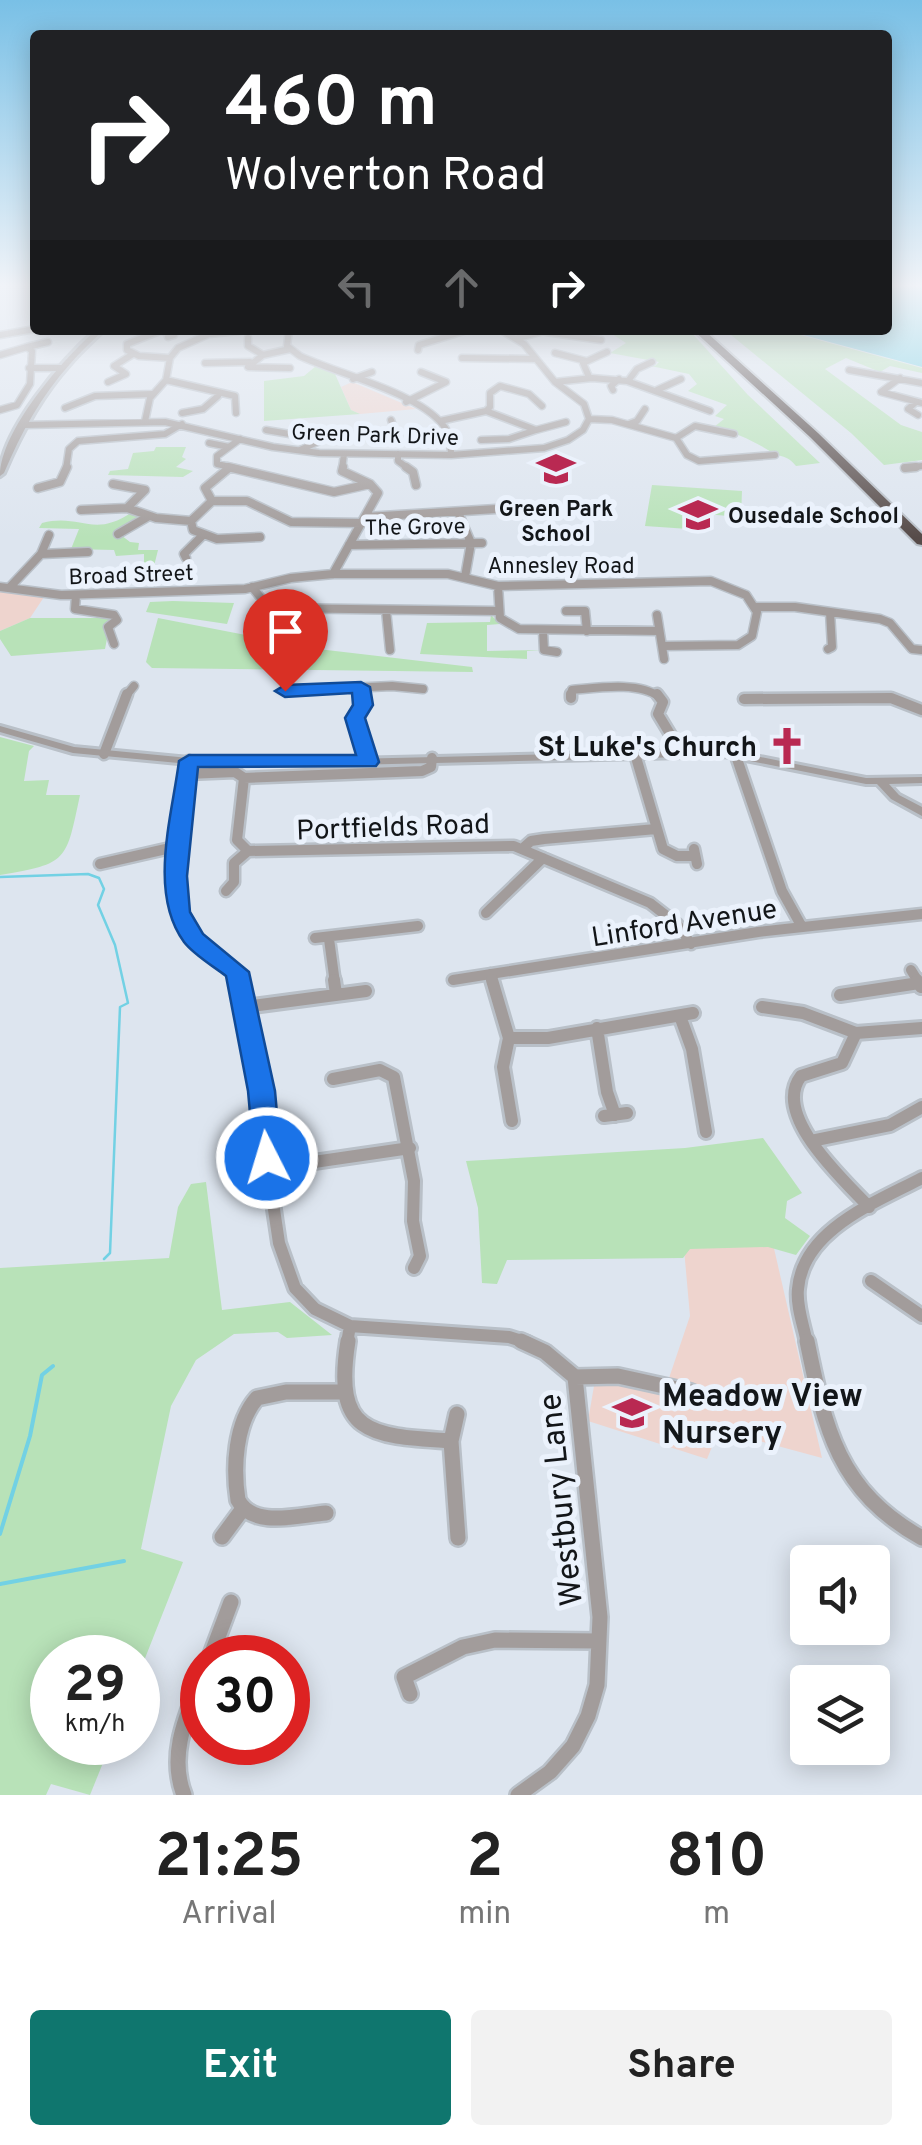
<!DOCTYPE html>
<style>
body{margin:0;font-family:Overpass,sans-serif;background:#f2f2f2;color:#222;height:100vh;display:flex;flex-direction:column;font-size:38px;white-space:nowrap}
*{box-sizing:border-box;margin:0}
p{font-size:32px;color:#767676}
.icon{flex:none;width:55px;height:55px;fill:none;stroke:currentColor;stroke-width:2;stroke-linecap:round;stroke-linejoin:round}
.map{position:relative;height:1795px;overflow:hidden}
.drawer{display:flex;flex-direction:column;background:#fff;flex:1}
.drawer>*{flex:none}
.banner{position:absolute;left:30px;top:30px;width:862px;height:305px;border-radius:10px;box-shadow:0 5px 25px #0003;background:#202124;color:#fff;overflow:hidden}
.fabs{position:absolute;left:790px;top:1545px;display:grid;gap:20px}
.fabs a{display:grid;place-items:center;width:100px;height:100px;border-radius:10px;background:#fff;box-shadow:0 5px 25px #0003;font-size:50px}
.speed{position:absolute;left:30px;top:1635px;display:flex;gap:20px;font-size:50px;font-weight:700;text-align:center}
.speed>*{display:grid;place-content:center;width:130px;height:130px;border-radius:50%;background:#fff;box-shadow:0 5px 25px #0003;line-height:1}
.speed small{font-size:25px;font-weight:400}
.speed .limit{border:15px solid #d22;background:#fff;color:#111}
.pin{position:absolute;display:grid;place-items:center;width:85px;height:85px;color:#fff;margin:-102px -42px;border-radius:50% 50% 50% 0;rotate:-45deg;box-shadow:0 0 10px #0007}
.pin .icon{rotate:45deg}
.me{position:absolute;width:110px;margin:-55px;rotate:355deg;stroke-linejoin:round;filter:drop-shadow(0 0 8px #0008)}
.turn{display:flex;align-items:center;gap:35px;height:210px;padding:0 30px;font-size:45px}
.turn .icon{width:130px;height:130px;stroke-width:2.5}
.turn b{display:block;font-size:70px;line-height:85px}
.lanes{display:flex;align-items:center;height:95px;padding:0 30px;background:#0003;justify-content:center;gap:50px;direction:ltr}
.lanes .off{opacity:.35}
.eta{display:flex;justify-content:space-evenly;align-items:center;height:170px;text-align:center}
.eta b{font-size:60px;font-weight:700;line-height:70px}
.button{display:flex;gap:20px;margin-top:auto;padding:20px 30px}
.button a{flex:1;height:115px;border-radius:10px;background:#0f766e;color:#fff;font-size:40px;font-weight:700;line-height:115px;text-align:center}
.button a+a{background:#f2f2f2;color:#222}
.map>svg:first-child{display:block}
.commercial{fill:#eed4ce}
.green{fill:#b8e2b8}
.water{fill:#72d1e4}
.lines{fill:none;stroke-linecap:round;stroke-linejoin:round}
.stream-far1{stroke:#72d1e4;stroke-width:2.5}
.stream{stroke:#72d1e4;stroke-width:4}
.minor-far4-casing{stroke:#b9c0c8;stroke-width:9}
.minor-far3-casing{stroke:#b9c0c8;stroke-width:11}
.minor-far2-casing{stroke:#b9c0c8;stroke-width:15}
.minor-far1-casing{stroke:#b9c0c8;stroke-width:18}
.minor-casing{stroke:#b9c0c8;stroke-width:20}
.tertiary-casing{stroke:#b9c0c8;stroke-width:6}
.motorway-casing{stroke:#b9c0c8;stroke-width:4}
.minor-far4{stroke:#a29c9b;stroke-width:6}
.minor-far3{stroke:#a29c9b;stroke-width:8}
.minor-far2{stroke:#a29c9b;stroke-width:10}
.minor-far1{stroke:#a29c9b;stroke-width:12}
.minor{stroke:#a29c9b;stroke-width:15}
.tertiary{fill:#a29c9b;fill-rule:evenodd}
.motorway{fill:#564b49;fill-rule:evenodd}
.route{fill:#1a73e8;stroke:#114b97;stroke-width:2.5}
.labels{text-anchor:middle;stroke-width:10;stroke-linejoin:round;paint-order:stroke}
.far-street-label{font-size:22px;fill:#131619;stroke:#ebf2fc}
.far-poi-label{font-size:22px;font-weight:bold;fill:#131619;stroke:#ebf2fc}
.poi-label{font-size:28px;font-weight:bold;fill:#131619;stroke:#ebf2fc;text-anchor:end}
.street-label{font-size:28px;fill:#131619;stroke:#ebf2fc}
.near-poi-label{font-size:32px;font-weight:bold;fill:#131619;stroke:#ebf2fc;text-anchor:start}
.near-street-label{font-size:32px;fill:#131619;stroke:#ebf2fc}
</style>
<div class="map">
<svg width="922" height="1795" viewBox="0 0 922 1795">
<rect width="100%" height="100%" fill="#dde5ef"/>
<path class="commercial" d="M352 382 416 409 360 414 351 410 341 387Z
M0 591 44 597 30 618 0 631Z
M773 1244 822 1458 719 1430 707 1459 588 1421 594 1386 668 1381 690 1316 684 1249Z"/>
<path class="green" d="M612 330H689L748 395 820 463 796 466C787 454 779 458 768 450 750 439 735 433 714 427L724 419 715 416 727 405 688 391 697 384 689 374 646 365 655 366 659 362 610 353 626 343 609 332Z
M725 330H782L922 368V373L890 366 880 372 846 358 825 369 901 425 922 432V460L884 465 851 433Z
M316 366 335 374 351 410 360 414 264 421V381L304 376Z
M156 447H186L182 457 186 459 176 467 193 471 183 477 108 475 110 471 128 469 133 453 154 451Z
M652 485 742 491 741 517 705 514 703 530 645 526Z
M132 512 144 517 117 532 130 542 139 543 138 550H158L153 570 144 571V554L116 556 114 550 71 549 79 529 39 528 42 523C81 513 93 539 132 512Z
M173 601 234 603 227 624 146 612 150 602Z
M491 615 500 624 487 625V651L542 650 527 651V659L420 654 427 623 490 622Z
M30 618H111L105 649 11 656 0 639V631Z
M158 618 318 649 472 667 473 672 152 668 146 662Z
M0 737 34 746 29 751 24 781 49 780 46 795H80C66 860 69 864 0 875Z
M763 1138 802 1193 787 1201 785 1218 810 1236 796 1255 768 1247 690 1249 683 1258 507 1260 497 1284 482 1283 478 1208 466 1161 685 1148Z
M206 1182 222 1310 290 1302 332 1335 287 1338 278 1332 234 1334 196 1360 171 1406 141 1549 183 1562 138 1676V1658H52V1742L111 1743 90 1795 51 1784 46 1795H0V1268L169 1258 178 1207 191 1184Z"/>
<path class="water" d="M894 287H922V367L785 330H888V290Z"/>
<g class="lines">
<path class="stream-far1" d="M0 877 88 874 99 878 104 889 98 905 115 945 128 1003 120 1007 110 1253 104 1259"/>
<path class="stream" d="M0 1534 30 1436 42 1375 53 1366
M0 1584 124 1561"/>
<g class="minor-far4-casing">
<path id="minor-far4" d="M162 330 127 344V350L139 356 170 358
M289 330 287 346 300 356C338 374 417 392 443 425 450 433 451 445 451 455
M162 331 174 335 168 337
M546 332 601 340
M0 335 35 329
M248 338V346L263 355
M518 338 548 330
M27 347 48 342
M290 349 263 355 248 367 290 368
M418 350 419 345 467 330
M555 353 586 361
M0 355 27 347 32 351 30 384 17 405 0 410
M462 358 536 359
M205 363 250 362
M29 368H61
M849 370 922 383
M589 377 583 363 607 352
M900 378 881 392 922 403
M353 379 372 372
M166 380 235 396 236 413
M628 381 637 369 652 362
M108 382 126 374 114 366 133 354
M555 382 592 378 627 381 710 411
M613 390 611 386 619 379
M657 390 681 379
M406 402 446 382 421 372
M916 402 908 409 918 415
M65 408 95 396 152 394
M486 411 536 430 566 422
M182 413 203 409 218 396
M589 419 612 420 676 438 687 455 699 461 775 455
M145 421 150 398 166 380 170 358 178 348 209 334 247 330
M440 421 486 411 490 407V393L500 386 529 394 542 406
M629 424 637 421 645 409
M24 425 165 422 273 447 319 453 451 455 544 448 568 440 583 430 589 419 584 404 555 382 524 344 501 330
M266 430 313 438
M676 438 695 426 734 434
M481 440 509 439 536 430
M209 443 229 447
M300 450 333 435 396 434 391 420
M398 454V461L409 469
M905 468 922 466
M66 469 69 449 78 441 165 434 182 424
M239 469 217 464V456L240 439
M342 469 344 454"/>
</g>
<g class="minor-far3-casing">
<path id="minor-far3" d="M228 467 334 492 370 484
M406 467 413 472 416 485
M229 468 205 488 212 501 191 521 193 530 217 539 260 537
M905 468 916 467
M113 484 145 490 127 508 156 518 191 521
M38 488 60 482 67 467
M212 501H247L291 522 362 523
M81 510 127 508
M458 512 471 543 465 577
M366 517 496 509
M118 534 149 516
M349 545 482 543
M41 554 88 552
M186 558 184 554 201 537
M333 574 378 493 370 484 342 471 343 467
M498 586 500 618 519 629 659 631
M0 587 61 595 245 589 291 578 333 574H448L498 586 711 581 746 595 757 612 752 636 738 645 663 646
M10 587 41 554 49 535
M252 587 266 604 277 608 498 611
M76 595 75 609 114 615 117 620 108 627 114 644
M755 607H795L880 619 890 623 912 649 921 650
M386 610 390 650
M566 611H585L587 631
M657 615 664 659
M257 625 260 613 269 607
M543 631 544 650 557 652
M828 649 832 647 830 612
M361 687 362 697
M285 691 392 686 423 689
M125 697 134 686
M571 697 572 690C596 688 639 681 659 697"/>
</g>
<g class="minor-far2-casing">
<path id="minor-far2" d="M362 694 363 705 355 718 368 761
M657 694 663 702 658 714 681 752
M571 698V694
M744 699 891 698 922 710
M735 753 782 891 802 927
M104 754 127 694
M635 754 663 849 677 856H695
M189 761C180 813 158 892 194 938 205 952 224 960 237 972L239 983
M187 774 235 772 244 778 237 840 248 851
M244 778 422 771 431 767 432 758
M522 849 531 841 544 839 656 829
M694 849 697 864
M248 851 514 846 650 903 677 924 691 944
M100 864 179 846
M226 891 234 882V863L248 851
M486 913 543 858
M315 938 418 926
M329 939 335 983
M911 970 919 983
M490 974 493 983
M453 980 758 932 922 914"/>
</g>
<g class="minor-far1-casing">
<path id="minor-far1" d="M239 980 261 1091 267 1158 273 1168 272 1196 279 1243 295 1288 315 1309 350 1326 509 1337 528 1343
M334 980 336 994
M492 980 509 1038 503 1067 512 1121
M917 980 921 987
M840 995 919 983
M245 1007 366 991
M762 1007 803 1013 856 1033 922 1028
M680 1016 692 1049 706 1132
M597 1028 607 1092 615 1115
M856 1033 842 1063 801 1076C771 1115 844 1180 869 1207
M509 1038H548L693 1013
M333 1079 380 1070 394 1077 414 1181 413 1221 420 1256 414 1268
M604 1116 627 1113
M811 1141 890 1125 922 1107
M273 1168 410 1148
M871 1281 922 1316
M347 1343 350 1326
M807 1343C804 1327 796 1306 798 1289 803 1229 877 1202 922 1178"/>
</g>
<g class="minor-casing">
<path id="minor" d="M348 1341C333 1435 370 1436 451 1441
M807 1341C825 1429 838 1491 922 1538
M575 1377 618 1376 691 1392
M457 1414 451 1441 458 1538
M326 1513C299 1515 253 1529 238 1500 233 1468 235 1423 257 1398L286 1392H343
M222 1537 242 1510
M210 1658 231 1602
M410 1694 404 1677 463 1647 495 1640 599 1641
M184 1795C168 1754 187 1715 202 1676
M518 1795 550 1772 573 1746 588 1716 597 1685 600 1617 575 1377 545 1352 521 1341"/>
</g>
<g class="tertiary-casing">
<path id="tertiary" d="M96 330H104C92 341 80 352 70 364 41 396 21 433 4 473L0 476C0 431 63 359 96 330Z
M0 726 74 747 189 758 350 759 725 750 866 778 922 777V783L889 784 899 795 922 807V816L891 799 877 784H866L725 756 350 765 189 764 73 753 0 732Z"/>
</g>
<g class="motorway-casing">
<path id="motorway" d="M693 330H704L818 433 922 534V545L917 544 810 437Z"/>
</g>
<use href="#minor-far4" class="minor-far4"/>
<use href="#minor-far3" class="minor-far3"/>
<use href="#minor-far2" class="minor-far2"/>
<use href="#minor-far1" class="minor-far1"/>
<use href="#minor" class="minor"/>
<use href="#tertiary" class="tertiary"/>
<use href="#motorway" class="motorway"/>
</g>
<linearGradient id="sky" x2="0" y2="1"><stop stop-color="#79c0e6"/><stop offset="0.53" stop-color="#f0f3f8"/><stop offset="1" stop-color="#f0f3f8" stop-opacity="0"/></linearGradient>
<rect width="922" height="538" fill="url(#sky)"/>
<path class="route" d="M361 682 370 687 373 705 365 718 379 762 376 766 198 767 187 876 190 912 203 934 249 972 275 1091 281 1158 277 1166 267 1169 258 1166 254 1158 248 1091 226 976C213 966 194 955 184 942 148 893 172 816 179 761L189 755H356L345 718 353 705 352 693 285 697 275 691 285 685Z"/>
<defs>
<g id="school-bare" transform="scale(3)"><path d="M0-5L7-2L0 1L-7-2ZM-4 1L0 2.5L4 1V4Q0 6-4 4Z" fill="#b92952" stroke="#ebf2fc" stroke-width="2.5" paint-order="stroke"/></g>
<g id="church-bare" transform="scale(3)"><path d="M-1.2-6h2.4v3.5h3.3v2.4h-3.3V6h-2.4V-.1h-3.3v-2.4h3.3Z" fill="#b92952" stroke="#ebf2fc" stroke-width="2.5" paint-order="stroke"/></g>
</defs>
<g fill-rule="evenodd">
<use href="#school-bare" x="556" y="469"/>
<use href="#school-bare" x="698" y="515"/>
<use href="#church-bare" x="787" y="746"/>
<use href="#school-bare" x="632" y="1413"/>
</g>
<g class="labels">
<g class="far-street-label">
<text transform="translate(375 434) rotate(2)" y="8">Green Park Drive</text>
<text transform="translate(415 526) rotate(-1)" y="8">The Grove</text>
<text x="561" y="573">Annesley Road</text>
<text transform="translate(131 574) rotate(-2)" y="8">Broad Street</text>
</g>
<g class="far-poi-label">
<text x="556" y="516">Green Park<tspan x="556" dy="25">School</tspan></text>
<text x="728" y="523" text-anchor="start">Ousedale School</text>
</g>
<g class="poi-label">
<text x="757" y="756">St Luke's Church</text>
</g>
<g class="street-label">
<text transform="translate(393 826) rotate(-2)" y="10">Portfields Road</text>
<text transform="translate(684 922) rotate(-9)" y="10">Linford Avenue</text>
</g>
<g class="near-poi-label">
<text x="662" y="1406">Meadow View<tspan x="662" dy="37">Nursery</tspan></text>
</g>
<g class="near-street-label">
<text transform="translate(560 1500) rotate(-96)" y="11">Westbury Lane</text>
</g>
</g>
</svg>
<div class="fabs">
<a><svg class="icon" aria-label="sound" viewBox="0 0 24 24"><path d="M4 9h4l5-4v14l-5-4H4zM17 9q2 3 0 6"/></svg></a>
<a><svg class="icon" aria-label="layers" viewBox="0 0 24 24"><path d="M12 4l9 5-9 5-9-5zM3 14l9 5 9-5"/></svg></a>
</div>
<div class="speed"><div>29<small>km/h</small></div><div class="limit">30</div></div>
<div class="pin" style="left:285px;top:691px;background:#d93025"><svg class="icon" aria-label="arrive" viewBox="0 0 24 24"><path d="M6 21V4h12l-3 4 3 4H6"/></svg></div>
<svg class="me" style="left:267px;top:1158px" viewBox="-20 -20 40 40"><circle r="17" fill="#1a73e8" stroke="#fff" stroke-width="3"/><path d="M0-11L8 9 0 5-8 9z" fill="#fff"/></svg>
<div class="banner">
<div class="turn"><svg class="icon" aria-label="right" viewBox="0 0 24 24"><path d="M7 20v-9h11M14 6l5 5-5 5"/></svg><div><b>460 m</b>Wolverton Road</div></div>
<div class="lanes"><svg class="icon off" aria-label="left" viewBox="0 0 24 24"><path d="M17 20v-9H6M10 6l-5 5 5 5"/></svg><svg class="icon off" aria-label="ahead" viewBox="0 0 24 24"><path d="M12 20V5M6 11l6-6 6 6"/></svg><svg class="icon" aria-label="right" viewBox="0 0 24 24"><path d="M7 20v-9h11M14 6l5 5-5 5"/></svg></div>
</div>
</div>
<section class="drawer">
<div class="eta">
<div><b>21:25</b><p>Arrival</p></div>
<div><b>2</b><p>min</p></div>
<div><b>810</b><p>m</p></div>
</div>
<div class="button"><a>Exit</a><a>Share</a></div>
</section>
